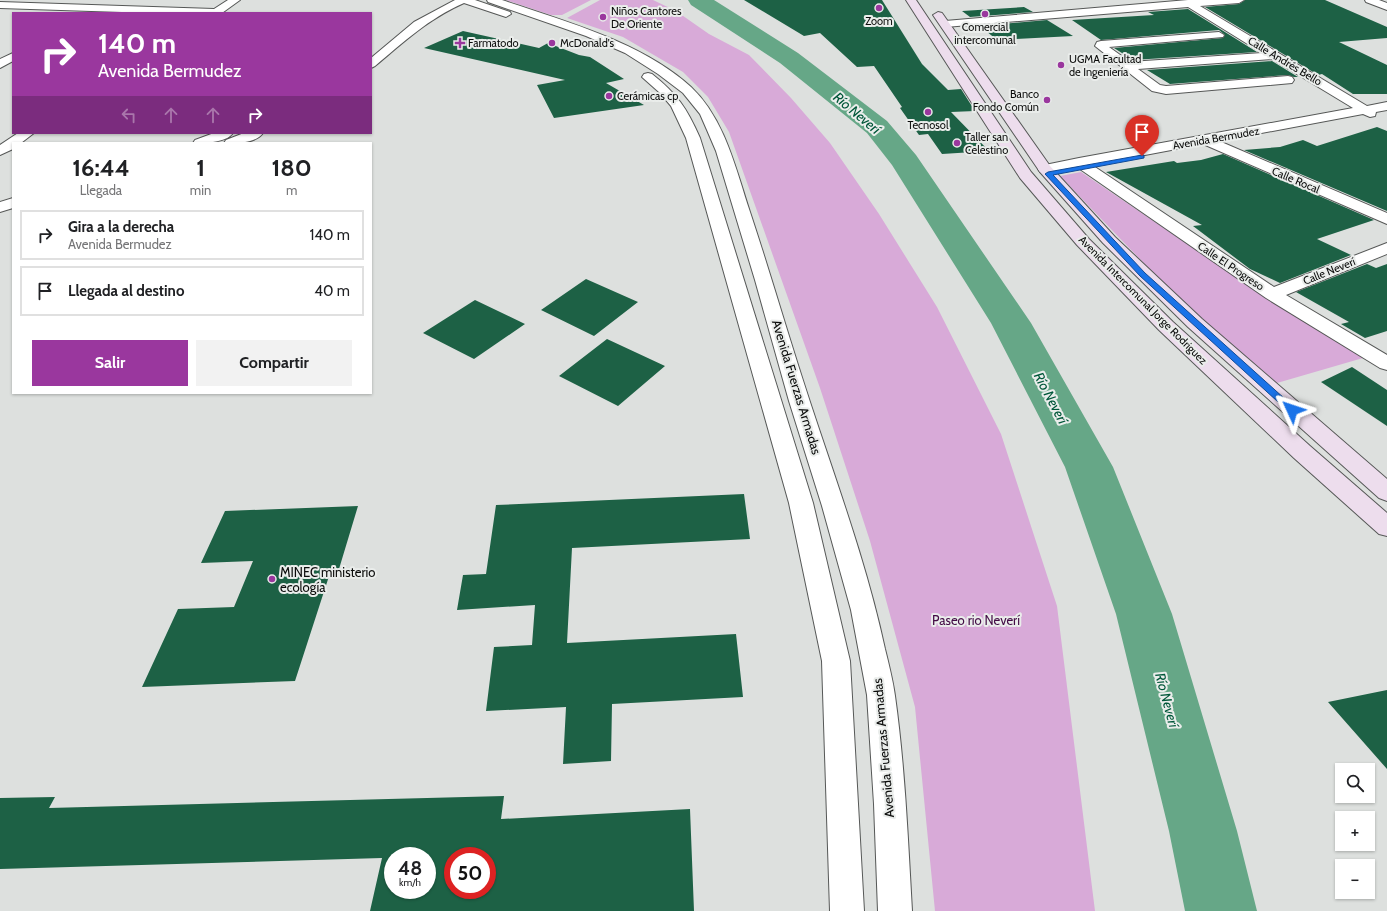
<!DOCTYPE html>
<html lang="es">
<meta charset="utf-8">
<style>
body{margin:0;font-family:Cabin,sans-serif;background:#f2f2f2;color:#202124;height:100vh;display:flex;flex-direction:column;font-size:15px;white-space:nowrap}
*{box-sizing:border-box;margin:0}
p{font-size:13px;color:#757577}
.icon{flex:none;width:22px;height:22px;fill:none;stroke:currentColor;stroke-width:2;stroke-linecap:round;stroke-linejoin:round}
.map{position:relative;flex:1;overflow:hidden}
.side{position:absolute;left:12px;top:142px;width:360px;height:252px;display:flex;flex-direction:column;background:#fff;border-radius:0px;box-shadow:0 1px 3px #0004}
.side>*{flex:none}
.guide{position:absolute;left:12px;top:12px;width:360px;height:122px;border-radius:0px;box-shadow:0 1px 3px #0004;background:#9a379e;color:#fff;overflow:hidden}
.fabs{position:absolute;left:1335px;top:763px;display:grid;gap:8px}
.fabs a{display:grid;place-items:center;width:40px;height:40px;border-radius:0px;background:#fff;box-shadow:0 1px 3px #0004;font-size:20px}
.speed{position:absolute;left:384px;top:847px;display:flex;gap:8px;font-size:20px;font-weight:700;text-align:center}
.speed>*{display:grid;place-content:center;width:52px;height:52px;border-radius:50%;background:#fff;box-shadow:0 1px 3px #0004;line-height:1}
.speed small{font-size:10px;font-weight:400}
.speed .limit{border:6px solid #d22;background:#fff;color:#111}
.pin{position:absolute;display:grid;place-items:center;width:34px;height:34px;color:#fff;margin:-41px -17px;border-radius:50% 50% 50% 0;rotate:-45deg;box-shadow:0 0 4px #0007}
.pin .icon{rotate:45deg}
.me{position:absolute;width:44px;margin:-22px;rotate:312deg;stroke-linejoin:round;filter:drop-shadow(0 0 3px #0008)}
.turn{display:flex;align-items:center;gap:14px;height:84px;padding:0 20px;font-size:18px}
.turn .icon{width:52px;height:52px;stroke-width:2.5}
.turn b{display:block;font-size:28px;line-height:34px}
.lanes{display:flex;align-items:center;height:38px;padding:0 20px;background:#0003;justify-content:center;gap:20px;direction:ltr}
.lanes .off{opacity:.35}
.eta{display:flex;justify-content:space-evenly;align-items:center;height:68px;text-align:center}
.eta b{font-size:24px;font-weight:700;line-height:28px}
.cta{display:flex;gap:8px;margin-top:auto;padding:8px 20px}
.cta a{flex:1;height:46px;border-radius:0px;background:#9a379e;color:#fff;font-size:16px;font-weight:700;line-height:46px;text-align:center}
.cta a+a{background:#f2f2f2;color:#202124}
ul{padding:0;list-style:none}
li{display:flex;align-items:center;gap:12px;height:50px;margin:0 8px 6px;padding:0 12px;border:2px solid #e0e0e0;border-radius:0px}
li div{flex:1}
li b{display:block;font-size:15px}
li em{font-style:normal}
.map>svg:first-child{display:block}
.green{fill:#d8aad8}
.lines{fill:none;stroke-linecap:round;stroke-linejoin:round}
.river{fill:#66a787;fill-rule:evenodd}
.building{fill:#1d6145;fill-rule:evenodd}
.minor-casing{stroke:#565857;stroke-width:2}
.tertiary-casing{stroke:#565857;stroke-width:2}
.secondary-casing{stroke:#565857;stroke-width:2}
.minor{fill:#fff;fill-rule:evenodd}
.tertiary{fill:#fff;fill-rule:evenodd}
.secondary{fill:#eddded;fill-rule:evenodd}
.route{fill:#1a73e8;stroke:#114b97}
.poi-dot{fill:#9a379e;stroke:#eaedeb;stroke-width:1.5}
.labels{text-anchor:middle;stroke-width:4;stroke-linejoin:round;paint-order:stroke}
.far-poi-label{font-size:11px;fill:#0b0c0b;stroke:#eaedeb;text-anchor:start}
.far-street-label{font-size:11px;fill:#0b0c0b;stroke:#eaedeb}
.street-label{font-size:13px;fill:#0b0c0b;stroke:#eaedeb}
.poi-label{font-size:13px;fill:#0b0c0b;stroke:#eaedeb;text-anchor:start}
.park-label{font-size:13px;fill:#440c46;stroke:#eaedeb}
.water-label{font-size:14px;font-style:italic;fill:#005739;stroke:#eaedeb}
</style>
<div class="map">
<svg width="1387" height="911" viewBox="0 0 1387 911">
<rect width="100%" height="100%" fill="#dde0de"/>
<path class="green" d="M506 0H591L562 15H551Z
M600 0H653L676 11 709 34 749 55 791 98 830 143 879 214 937 307 1001 434 1057 606 1095 911H935L915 707 870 541 820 388 729 132 708 97 683 72 623 37 567 18Z
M1081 172 1263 295 1363 358 1277 383 1200 317 1159 279 1060 176Z"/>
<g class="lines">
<path class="river" d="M688 0H714L798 53 887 121 916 155 1031 323 1113 467 1172 614 1237 831 1257 911H1185L1169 831 1116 614 1065 467 991 323 892 165 867 133 780 63 691 5Z"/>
</g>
<path class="building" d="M744 0H882L922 64 948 90 961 89 975 111 951 112 989 151 942 154 928 134 919 135 900 108 902 107 874 66 857 67 820 33 804 36Z
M1245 0H1325L1387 27V38L1339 42 1387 65V94H1353L1322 74 1318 75 1205 7 1239 4Z
M1024 7 1033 12 970 17 962 11Z
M1188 9 1257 52 1133 60 1114 48 1223 38 1225 35 1219 30 1101 40 1072 20 1154 15 1148 12Z
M1047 20 1073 36 997 40 980 26Z
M463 31 539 48 548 43 579 55 590 57 624 79 606 83 644 105 554 118 537 85 565 80 424 48Z
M1272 61 1298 77H1294L1288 75 1170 84 1147 70Z
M1377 127 1387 131V211L1244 150 1280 147 1303 140 1317 146Z
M1223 154 1374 220 1317 239 1351 255 1280 283 1250 269 1193 226 1202 225 1106 172 1174 161 1177 163 1201 160Z
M1367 264 1376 268 1387 264V331L1365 338 1341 324 1349 322 1296 292Z
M586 279 638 302 594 336 541 310Z
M475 300 525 324 474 359 423 333Z
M607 339 665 366 618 406 559 376Z
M1352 367 1387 390V426L1321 382Z
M744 494 750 539 572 548 567 643 736 634 743 697 612 704 611 761 563 764 566 707 486 711 494 647 532 645 535 605 457 610 463 575 486 574 496 505Z
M358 506 339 569 331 570 295 681 142 687 178 609 234 607 253 561 201 563 225 511Z
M1387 690V769L1328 702Z
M504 796 501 819 690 809 694 911H370L382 858 0 869V798L55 797 49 808ZM393 856H427V890H393ZM453 856H487V890H453Z"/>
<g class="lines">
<g class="minor-casing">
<path id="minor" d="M228 0H240L222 13H152L0 8V2L214 9Z
M1188 0H1244L1239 3 1200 6 1367 106 1387 102V110L1376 112 1375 116 1370 117 1363 114 1219 141 1387 213V224L1203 144 1092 165 1274 287 1387 243V254L1286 295 1387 355V370L1380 368 1266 298 1077 167 1045 173 1040 172 1038 169 1040 166 1079 158 1353 108 1272 59 1138 69 1160 85 1166 86 1288 76 1292 77 1294 80 1292 83 1166 94 1152 91 1095 46 1097 42 1101 41 1219 32 1224 35 1223 37 1109 47 1130 62 1262 53 1188 7 945 27 940 24 945 21Z
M1365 0H1379L1387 3V10L1366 2Z
M13 53V61L0 68V59Z
M18 133H34L21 143H13V149L0 155V145Z"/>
</g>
<g class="tertiary-casing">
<path id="tertiary" d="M455 0H475L510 12 511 14 506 17 464 3C428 19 405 41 375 66L371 68V58L414 22Z
M487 0H502C564 21 642 42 691 87 725 119 736 170 750 212 771 275 789 339 810 402 837 484 867 565 885 649 889 665 893 681 895 696 905 767 908 840 912 911H878L874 804 867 695 851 610 822 506 789 401 755 280 716 151 707 130 700 114 683 93 658 74 625 53 586 36 488 2Z
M648 73 652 74C677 94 687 108 700 138L813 503 850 661 864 911H830L822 661 789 503 686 138 671 106 660 93 642 77 644 74Z
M214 133H233C226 143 204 143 193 143L195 140Z
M244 133H263C255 144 236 143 224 143L226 140Z
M13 198V208L0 212V202Z"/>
</g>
<g class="secondary-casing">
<path id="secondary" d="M906 0H916L1031 172 1089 239 1173 322 1310 446 1387 513V536L1379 534 1294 458 1159 330 1077 245 1020 178Z
M938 12 942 13 1050 166 1115 237 1202 319 1387 479V501L1379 498 1188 327 1103 243 1040 172 933 15Z"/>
</g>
<use href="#minor" class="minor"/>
<use href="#tertiary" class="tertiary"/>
<use href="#secondary" class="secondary"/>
</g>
<path class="route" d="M1142 155H1144V158L1053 175 1145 273 1295 408 1297 410 1295 412H1289L1140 276 1045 174 1048 172Z"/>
<g class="poi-dot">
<circle cx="879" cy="8" r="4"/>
<circle cx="985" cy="14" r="4"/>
<circle cx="603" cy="17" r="4"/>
<path d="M458 37h4v4h4v4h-4v4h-4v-4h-4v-4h4z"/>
<circle cx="552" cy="43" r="4"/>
<circle cx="1061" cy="65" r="4"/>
<circle cx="609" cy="96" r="4"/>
<circle cx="1047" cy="100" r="4"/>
<circle cx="928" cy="112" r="4"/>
<circle cx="957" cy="143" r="4"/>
<circle cx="272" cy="579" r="4"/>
</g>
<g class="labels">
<g class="far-poi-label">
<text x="611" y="15">Niños Cantores<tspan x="611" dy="13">De Oriente</tspan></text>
<text x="879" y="25" text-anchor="middle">Zoom</text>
<text x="985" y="31" text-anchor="middle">Comercial<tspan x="985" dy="13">intercomunal</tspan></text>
<text x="468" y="47">Farmatodo</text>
<text x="560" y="47">McDonald's</text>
<text x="1069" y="63">UGMA Facultad<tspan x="1069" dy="13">de Ingeniería</tspan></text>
<text x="1039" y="98" text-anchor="end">Banco<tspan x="1039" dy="13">Fondo Común</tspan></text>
<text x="617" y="100">Cerámicas cp</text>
<text x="928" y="129" text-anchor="middle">Tecnosol</text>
<text x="965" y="141">Taller san<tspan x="965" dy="13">Celestino</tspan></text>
</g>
<g class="far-street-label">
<text transform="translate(1285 61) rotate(31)" y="4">Calle Andrés Bello</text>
<text transform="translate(1216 138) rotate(-10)" y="4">Avenida Bermudez</text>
<text transform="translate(1296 180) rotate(23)" y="4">Calle Rocal</text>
<text transform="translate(1231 266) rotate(34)" y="4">Calle El Progreso</text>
<text transform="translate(1329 271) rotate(-22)" y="4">Calle Neverí</text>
<text transform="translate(1143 300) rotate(45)" y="4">Avenida Intercomunal Jorge Rodriguez</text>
</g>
<g class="street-label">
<text transform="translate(797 387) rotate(73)" y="5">Avenida Fuerzas Armadas</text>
<text transform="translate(883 748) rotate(-95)" y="5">Avenida Fuerzas Armadas</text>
</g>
<g class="poi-label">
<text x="280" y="577">MINEC ministerio<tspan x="280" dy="15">ecología</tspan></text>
</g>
<g class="park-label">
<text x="976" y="625">Paseo rio Neverí</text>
</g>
<g class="water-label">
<text transform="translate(857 113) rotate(40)" y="5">Río Neverí</text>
<text transform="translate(1051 398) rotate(62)" y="5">Río Neverí</text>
<text transform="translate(1167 700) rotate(75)" y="5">Río Neverí</text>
</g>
</g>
</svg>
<div class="fabs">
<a><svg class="icon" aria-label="search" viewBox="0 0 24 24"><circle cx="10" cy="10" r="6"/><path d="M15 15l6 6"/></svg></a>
<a>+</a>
<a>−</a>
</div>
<div class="speed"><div>48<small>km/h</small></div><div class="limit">50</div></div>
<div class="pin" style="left:1142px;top:156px;background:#d93025"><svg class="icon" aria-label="arrive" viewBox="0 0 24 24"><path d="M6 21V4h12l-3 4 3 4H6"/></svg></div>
<svg class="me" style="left:1292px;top:410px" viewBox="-20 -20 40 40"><path d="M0-17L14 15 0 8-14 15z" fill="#1a73e8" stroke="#fff" stroke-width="4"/></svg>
<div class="guide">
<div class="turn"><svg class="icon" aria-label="right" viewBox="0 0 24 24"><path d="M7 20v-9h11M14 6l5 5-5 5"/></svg><div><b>140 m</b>Avenida Bermudez</div></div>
<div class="lanes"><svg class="icon off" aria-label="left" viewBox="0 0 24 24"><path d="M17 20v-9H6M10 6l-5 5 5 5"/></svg><svg class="icon off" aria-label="ahead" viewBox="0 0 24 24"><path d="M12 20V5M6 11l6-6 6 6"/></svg><svg class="icon off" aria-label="ahead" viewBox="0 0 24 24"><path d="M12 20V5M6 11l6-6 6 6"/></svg><svg class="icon" aria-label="right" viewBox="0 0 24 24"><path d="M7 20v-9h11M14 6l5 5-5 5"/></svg></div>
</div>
<section class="side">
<div class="eta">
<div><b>16:44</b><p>Llegada</p></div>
<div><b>1</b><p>min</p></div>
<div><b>180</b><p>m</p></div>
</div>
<ul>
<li><svg class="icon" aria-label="right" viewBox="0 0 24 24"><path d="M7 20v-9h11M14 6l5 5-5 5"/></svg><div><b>Gira a la derecha</b><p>Avenida Bermudez</p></div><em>140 m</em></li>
<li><svg class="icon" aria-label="arrive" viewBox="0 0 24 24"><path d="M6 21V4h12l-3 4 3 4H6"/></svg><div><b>Llegada al destino</b></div><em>40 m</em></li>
</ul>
<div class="cta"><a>Salir</a><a>Compartir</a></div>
</section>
</div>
